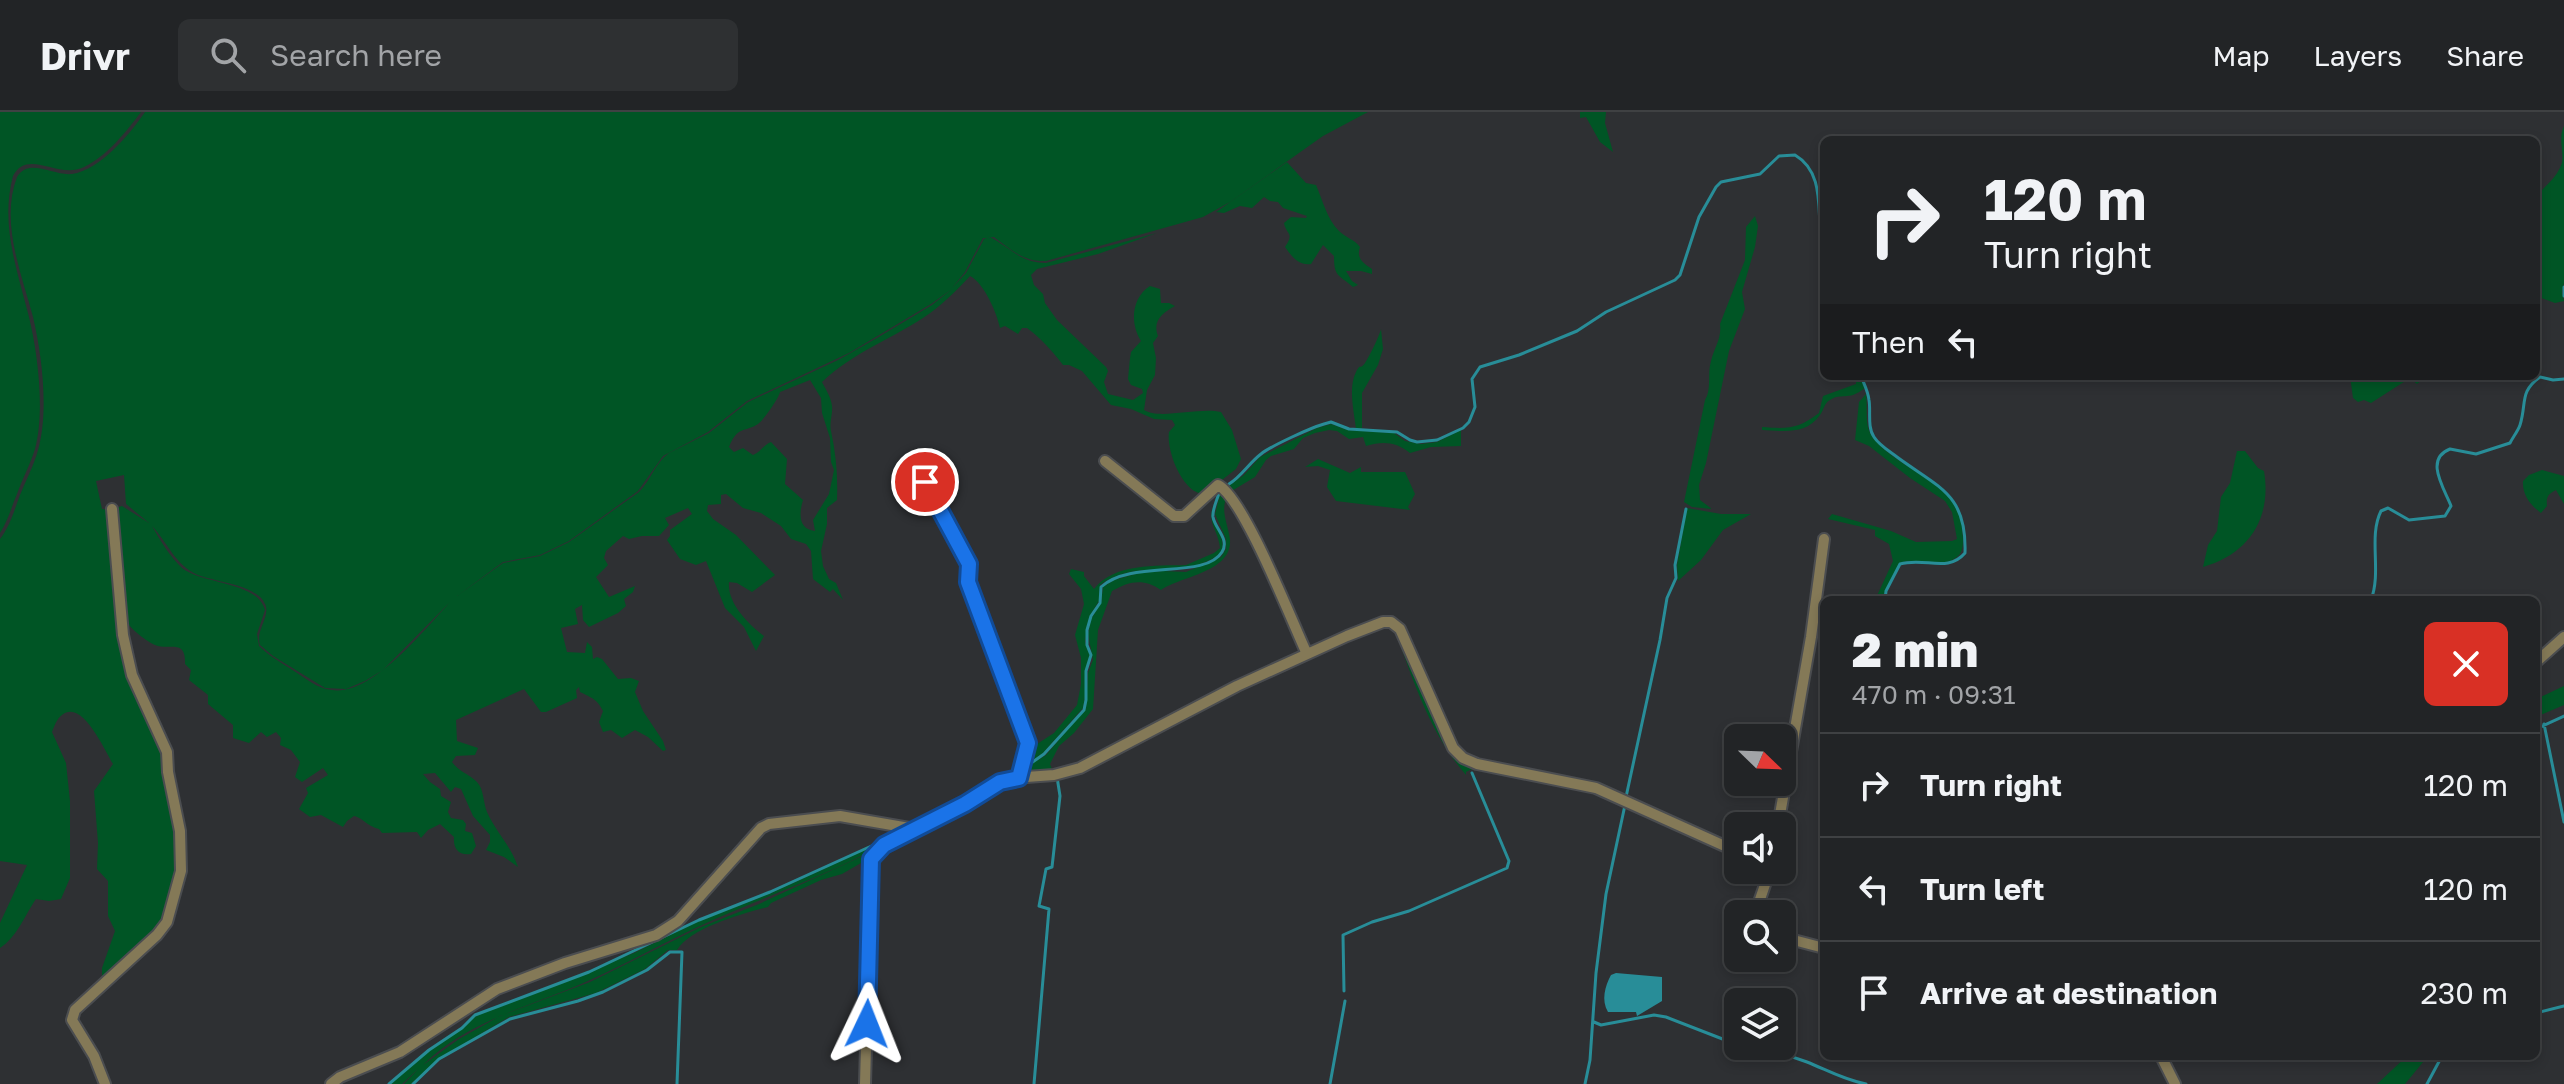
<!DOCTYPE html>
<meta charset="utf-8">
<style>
body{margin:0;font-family:"Golos Text",sans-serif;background:#2e3032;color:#f1f3f6;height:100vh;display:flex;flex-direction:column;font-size:30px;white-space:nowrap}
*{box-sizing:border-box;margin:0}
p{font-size:26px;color:#a2a4a7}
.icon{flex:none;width:44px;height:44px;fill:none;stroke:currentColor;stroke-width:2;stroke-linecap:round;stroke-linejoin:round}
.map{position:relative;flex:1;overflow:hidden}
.panel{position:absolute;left:1820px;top:484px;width:720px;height:464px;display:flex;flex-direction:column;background:#222426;border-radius:12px;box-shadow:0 4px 12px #0003,0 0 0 2px #3f4143}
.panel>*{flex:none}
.guide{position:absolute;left:1820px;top:24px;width:720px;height:244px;border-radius:12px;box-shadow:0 4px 12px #0003,0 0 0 2px #3f4143;background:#222426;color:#f1f3f6;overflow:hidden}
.needle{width:52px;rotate:113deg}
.controls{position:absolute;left:1724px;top:612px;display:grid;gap:16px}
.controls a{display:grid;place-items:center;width:72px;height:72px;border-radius:12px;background:#222426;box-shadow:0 4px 12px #0003,0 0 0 2px #3f4143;font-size:40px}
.pin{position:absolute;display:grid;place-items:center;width:68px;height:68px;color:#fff;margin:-34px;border:4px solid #fff;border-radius:50%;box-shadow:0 2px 8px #0007}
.me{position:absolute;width:88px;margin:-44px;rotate:2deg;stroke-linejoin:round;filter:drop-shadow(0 0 6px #0008)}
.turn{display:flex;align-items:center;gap:28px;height:168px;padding:0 32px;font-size:36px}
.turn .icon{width:104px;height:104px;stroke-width:2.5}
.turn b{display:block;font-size:56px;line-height:68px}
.then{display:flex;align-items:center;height:76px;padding:0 32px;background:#0003;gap:16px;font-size:30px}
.round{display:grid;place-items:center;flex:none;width:84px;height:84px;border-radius:12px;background:#2e3032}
.summary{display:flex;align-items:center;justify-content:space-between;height:136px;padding:0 32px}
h1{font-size:48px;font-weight:800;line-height:60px}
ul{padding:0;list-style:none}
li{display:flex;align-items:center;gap:24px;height:104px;padding:0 32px;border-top:2px solid #3f4143}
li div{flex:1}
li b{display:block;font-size:30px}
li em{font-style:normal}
header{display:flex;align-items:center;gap:48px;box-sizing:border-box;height:112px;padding:0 40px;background:#222426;border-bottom:2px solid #3f4143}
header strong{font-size:38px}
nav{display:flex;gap:44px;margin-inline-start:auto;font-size:28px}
.search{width:560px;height:72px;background:#2e3032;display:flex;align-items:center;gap:20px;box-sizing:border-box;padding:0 28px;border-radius:12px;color:#a2a4a7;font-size:30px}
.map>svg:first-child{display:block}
.green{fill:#005525;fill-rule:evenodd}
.water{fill:#288d98}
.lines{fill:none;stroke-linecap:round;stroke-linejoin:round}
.stream{stroke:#288d98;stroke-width:3}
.minor-casing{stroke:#4b4d50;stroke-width:14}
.minor{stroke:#847957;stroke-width:10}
.route-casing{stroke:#114b97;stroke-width:20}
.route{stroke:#1a73e8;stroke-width:14}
</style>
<header>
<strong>Drivr</strong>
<div class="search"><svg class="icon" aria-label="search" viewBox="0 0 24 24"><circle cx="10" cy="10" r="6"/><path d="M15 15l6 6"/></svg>Search here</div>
<nav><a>Map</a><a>Layers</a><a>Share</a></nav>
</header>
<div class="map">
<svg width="2564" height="972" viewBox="0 0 2564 972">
<rect width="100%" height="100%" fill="#2e3033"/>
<path class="green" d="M0 0H141C126 20 107 44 84 55 58 68 28 36 13 64 0 113 17 157 29 205 38 242 45 300 35 337 30 353 22 368 17 382 11 396 8 409 0 421Z
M145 0H1368L1323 24 1230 90 1203 105 1046 149C1024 150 1011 138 994 125L983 126 965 160 952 176 966 161 984 127 990 125C1011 136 1021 151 1046 151L1157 121 1098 142 1037 157 1031 163 1034 173 1043 182 1045 191 1057 208 1106 255 1108 259 1104 270 1108 282 1133 288 1143 281 1142 277 1131 273 1128 267 1130 246 1131 240 1141 229C1130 212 1131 186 1150 174L1160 177 1161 191H1169L1175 194C1163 201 1152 208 1158 224L1153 231 1156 246 1155 263 1147 278 1144 298C1159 308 1199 295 1221 300L1232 318 1241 347 1236 357 1204 382C1183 382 1166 339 1169 320L1175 313 1172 308 1154 307 1131 297 1111 293 1082 259 1069 253H1063C1053 240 1041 226 1027 216H1022L1018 222 1005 214 1000 216C997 201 984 171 970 164 955 180 941 194 923 206 887 229 853 241 822 270 826 278 831 285 832 294 833 302 829 311 831 319 836 342 838 364 837 388L827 396V412L821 439 823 454 829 467 836 471 843 488 833 477 830 480 813 467 811 439 806 432 791 427 781 414 761 401 743 396 726 382 721 383V392L708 393 707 399 713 407 736 423 775 463 752 480 737 471 729 470C727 491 748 512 764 524L756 539 744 515 725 496 706 449 696 453 680 447 667 428 670 424V418L692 402 688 396 665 406 669 413 659 424H642L629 427 623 424 606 439 604 446 608 453 596 465 609 485 635 474 633 480 624 487 626 494 618 501 589 515 583 508 582 493 575 497 578 512 561 516 567 540 585 541 587 530 592 535 593 547 597 545 602 547 618 567 631 566 639 569 635 580 643 599 663 629 666 638 663 639 648 625 635 618 622 626 611 618 603 620 599 610 603 599C597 587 592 586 580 580L579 575 576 578 577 586 546 600H541L524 577 456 608 457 629 478 636 475 643 456 644 452 650C458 659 469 662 477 670 484 677 483 690 487 700 496 720 511 734 518 755L504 745 486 738 490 730V723L473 704 461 677 455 675 451 680 435 661 423 662 430 670 440 677 441 684 451 690 448 700 451 706 463 708 466 712 465 719 472 721 476 734 471 742C459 744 453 737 454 725L440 712 428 718 421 726 417 720 382 721 379 717C365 713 365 707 354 704L347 709 343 715 321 703 310 705 299 697 308 681 306 676 328 663 323 656 302 670 295 665 300 650 291 638 280 633 281 626 276 620 267 625 261 620 249 631 233 626V613L208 592V583L189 568 191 558 185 552C186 526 169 539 155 533 144 528 127 514 122 503 119 497 120 485 120 478 118 451 115 424 113 397L122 394 149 411 126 392 124 363 96 369 102 397 110 398 120 524 164 640 176 704 179 760 164 812 102 871V856L115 819 108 804V769L97 757 98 731 94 679 113 652C105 639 82 586 62 603 57 606 54 615 52 620L66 651 70 689V766L61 787 49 789 36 787C25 803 17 825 0 836V811L27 753 0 749V427C10 414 14 399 20 383 26 368 34 353 38 338 49 300 42 243 33 205 21 160 0 110 17 65 29 45 53 64 72 62 100 58 130 22 145 0ZM952 177 932 193 877 226 838 248 748 290 709 321 669 341C655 351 651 368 639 380L569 430 540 444 503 451 457 484 503 450 540 443 569 429 638 379 663 344 708 320 747 289 849 241 931 192ZM810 268 821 286 822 301 830 326 831 350 834 358 829 382 813 408 815 419C798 417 799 401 803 388L785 372 787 347 771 330C763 333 761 340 753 343L743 336 734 340 729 335C738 313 744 321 758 312 763 309 779 286 780 280ZM152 414C168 431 175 453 198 463 216 470 257 473 265 492 271 504 255 519 260 533L273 544 325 576 346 577 365 569 383 558 451 489C425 517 372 584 332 578 318 577 305 566 294 559 282 551 269 544 259 534L257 522 265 498C257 469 204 473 182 456 170 445 160 428 152 414Z
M1580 0H1606L1605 11 1613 40 1600 30 1586 5 1580 6Z
M2564 14V171L2562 180 2564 189 2555 191 2536 184V87C2544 72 2555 70 2562 51 2564 38 2558 27 2564 14Z
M1287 50 1306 71 1316 73C1323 89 1327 107 1339 119 1346 126 1354 127 1360 135 1356 146 1363 151 1372 157V162L1361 159H1346L1352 169 1358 173 1353 175C1338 162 1334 165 1334 144L1323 133 1311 152C1299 154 1291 144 1285 135 1295 120 1286 123 1284 111L1291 105 1306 106 1307 104 1283 96 1278 90 1270 89 1264 85 1252 96 1240 94 1224 101 1216 100Z
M1755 104 1758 114 1755 135 1742 180 1745 197 1729 239 1706 351 1699 373 1700 388 1712 397 1692 395 1684 390 1705 288C1712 277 1707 262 1711 249 1714 236 1722 226 1720 212L1745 148 1746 115Z
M1381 217 1383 237 1378 253 1362 281V316L1356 317C1354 300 1348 275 1356 260 1361 250 1359 259 1365 251 1369 245 1379 225 1381 217Z
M1856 264H1860L1865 276C1847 290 1842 280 1830 288 1824 291 1824 298 1820 303 1806 323 1784 319 1762 318V315C1788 317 1798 317 1819 301L1823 284 1856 272Z
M2350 264H2427L2417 272 2410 266 2371 291 2364 288 2358 290 2353 286Z
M1866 282C1868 295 1864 313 1872 324 1891 352 1942 367 1958 395 1962 404 1962 416 1963 426 1963 435 1963 442 1954 447 1938 458 1918 444 1900 451L1885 479 1883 488H1875L1893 449 1889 432 1875 424V418L1828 407 1832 402 1891 419 1916 430 1952 429 1957 427 1952 400 1945 389 1910 366 1869 334 1855 328 1859 290Z
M1331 312 1348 318 1394 321 1405 329 1421 332 1437 330 1461 318V334L1431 335 1410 341C1396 330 1383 329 1366 334L1363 325 1349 327 1337 319 1329 318 1315 321 1303 326 1294 337 1271 344 1266 348 1255 365 1230 380 1227 375 1244 363 1260 345 1317 316Z
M2237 339H2245L2258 356 2264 359C2272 406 2249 442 2203 455L2208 433 2217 419 2221 385 2230 371Z
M1318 347 1350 361 1361 355V360H1405L1415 382 1408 395 1410 398 1336 389 1327 375 1330 358 1318 354 1305 355Z
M2542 358 2564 364V392L2556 378C2548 382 2546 385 2547 394L2541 401C2530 393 2522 382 2523 369L2529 363Z
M1224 379 1227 384C1220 400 1228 411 1230 428 1232 460 1182 464 1161 478 1144 466 1129 469 1112 479L1098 518 1093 597 1074 621 1059 634 1050 652 1053 660 1025 663V656L1046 643 1086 596 1088 561 1093 548 1088 522 1091 507 1101 491 1103 475 1114 468 1139 461 1163 459 1186 460 1221 445 1226 437V427L1215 402 1220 382Z
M1213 395C1211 411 1226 426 1222 437 1219 447 1194 455 1184 456 1155 459 1126 454 1100 473L1099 489 1091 502 1087 516 1085 530 1090 542 1085 560V585L1083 596 1043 641 1026 653 1034 634 1054 621 1077 593 1081 572V546L1075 523 1084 492 1081 477 1069 462 1071 457 1084 460V464L1094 477C1114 451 1156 454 1186 453L1214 441 1220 436C1219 421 1207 410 1213 395Z
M1687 396 1721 402H1751L1723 418 1701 448 1678 469 1677 453Z
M1395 517 1453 645 1460 650 1472 653V657L1466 660V663C1431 623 1412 567 1395 517Z
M2564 574V593L2536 605V587Z
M900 722C838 761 766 783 700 814 663 831 628 851 590 868 533 894 468 908 423 953L459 927 500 904 590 870 701 815 759 792 867 742 868 747 842 762 821 768 771 791 768 795C744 801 690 816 677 838H668L645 857 596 881 509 905 438 947 411 972H404L419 956 402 972H390L429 938 462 917 476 903 634 841 699 809 771 781Z
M2407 944H2428L2405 972H2377Z"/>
<path class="water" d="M1616 861 1662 865V889L1637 904 1636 900H1608C1601 888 1605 874 1611 863Z"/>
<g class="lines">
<path class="stream" d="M2564 175V184
M1861 264C1864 272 1868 279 1869 288 1871 299 1867 315 1874 325 1879 333 1889 339 1897 345 1939 376 1967 382 1965 441 1948 461 1925 445 1900 452L1886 479 1885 488
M1229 372C1242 364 1249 351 1261 342 1271 334 1310 316 1324 312L1331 310 1349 317 1397 320 1410 328 1417 330 1437 328 1463 316 1469 310 1475 295 1472 267 1480 255 1519 243 1577 219 1606 200 1675 168 1680 163 1699 105 1716 75 1721 70 1760 62 1779 44 1795 43C1829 63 1814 109 1824 140
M2371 488C2382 459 2368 425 2381 399L2388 396 2409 408 2445 404 2451 394C2444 376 2424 347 2450 337L2476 342 2510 331C2513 325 2518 319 2520 313 2527 291 2519 280 2540 265L2553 268 2564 267
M2544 612 2564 710
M2536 617 2564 604
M1027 654 1044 642 1084 598 1086 588V559L1091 543 1087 533V518L1091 504 1100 491 1101 475C1131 447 1205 468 1222 440 1230 427 1215 417 1213 405 1212 398 1217 388 1219 381
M972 682 989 670 999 665
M1626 685 1660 528 1667 486 1676 466 1675 453 1686 397
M1344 879 1343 823 1372 810 1409 799 1507 756 1509 749 1472 661
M2536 901 2564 894
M1594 910 1601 913 1654 903 1666 905 1738 933
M1746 934C1766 937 1788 943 1807 950 1827 958 1844 968 1866 972
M389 972 429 938 462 916 475 903 589 860 699 808 770 780 878 731
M413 972 439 947 510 907 578 889 603 880 647 858 670 840H682L677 972
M1034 972 1049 797 1039 794 1046 757 1052 755 1060 684 1057 665
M1330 972 1345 889
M1585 972 1590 948 1596 861 1606 782 1625 693
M2427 972 2442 944"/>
<g class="minor-casing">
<path id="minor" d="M1105 349 1174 404H1184L1218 373C1244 386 1292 510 1307 542
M925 370 969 452 968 470 1025 621 1027 638 1019 666
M2536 550 2564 525
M1778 714 1811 525 1824 427
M1755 802 1770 758
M1782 825 1824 836
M2161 944 2175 972
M105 972 94 944 72 908 75 898 157 823 167 810 181 759 180 719 168 660 167 640 132 563 123 523 112 397
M331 972 340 965 400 940 497 877 565 851 656 823 678 809 761 716 769 712 840 704 915 717 965 692 1000 670 1012 666 1054 663 1080 656 1237 574 1347 524 1383 510H1391L1400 517 1453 636 1463 646 1477 652 1596 676 1738 740
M865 972 871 747 880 735 915 717"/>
</g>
<use href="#minor" class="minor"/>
</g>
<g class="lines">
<g class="route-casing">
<path id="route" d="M867 912 871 747 884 733 965 692 1000 670 1019 666 1028 631 968 470 969 452 925 370"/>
</g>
<use href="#route" class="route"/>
</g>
</svg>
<div class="controls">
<a><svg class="needle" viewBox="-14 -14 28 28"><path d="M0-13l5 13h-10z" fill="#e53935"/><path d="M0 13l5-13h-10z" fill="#a2a4a7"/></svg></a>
<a><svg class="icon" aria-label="sound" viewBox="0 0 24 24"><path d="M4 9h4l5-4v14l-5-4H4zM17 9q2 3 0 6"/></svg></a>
<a><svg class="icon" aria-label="search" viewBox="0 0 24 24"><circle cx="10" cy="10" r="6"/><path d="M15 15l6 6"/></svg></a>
<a><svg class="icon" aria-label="layers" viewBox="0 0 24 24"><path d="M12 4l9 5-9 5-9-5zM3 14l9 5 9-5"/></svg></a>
</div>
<div class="pin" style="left:925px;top:370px;background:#d93025"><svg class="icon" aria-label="arrive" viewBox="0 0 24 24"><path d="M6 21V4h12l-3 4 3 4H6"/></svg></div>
<svg class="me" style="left:867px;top:912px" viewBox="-20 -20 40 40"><path d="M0-17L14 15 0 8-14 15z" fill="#1a73e8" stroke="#fff" stroke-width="4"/></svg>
<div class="guide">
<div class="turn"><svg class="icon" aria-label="right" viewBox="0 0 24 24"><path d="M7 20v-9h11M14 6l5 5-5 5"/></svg><div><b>120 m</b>Turn right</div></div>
<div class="then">Then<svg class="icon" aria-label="left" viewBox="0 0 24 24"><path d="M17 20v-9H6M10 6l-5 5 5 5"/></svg></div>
</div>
<section class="panel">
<div class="summary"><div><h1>2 min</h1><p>470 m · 09:31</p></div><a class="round" style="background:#d93025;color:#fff"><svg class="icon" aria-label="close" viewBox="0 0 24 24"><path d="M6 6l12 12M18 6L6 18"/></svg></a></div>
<ul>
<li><svg class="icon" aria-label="right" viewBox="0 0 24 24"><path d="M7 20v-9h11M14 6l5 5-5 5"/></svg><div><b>Turn right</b></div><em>120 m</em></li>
<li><svg class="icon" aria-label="left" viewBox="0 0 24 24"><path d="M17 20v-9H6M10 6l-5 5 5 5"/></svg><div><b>Turn left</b></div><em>120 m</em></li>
<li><svg class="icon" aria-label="arrive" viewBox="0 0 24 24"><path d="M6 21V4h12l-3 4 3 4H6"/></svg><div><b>Arrive at destination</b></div><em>230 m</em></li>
</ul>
</section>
</div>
